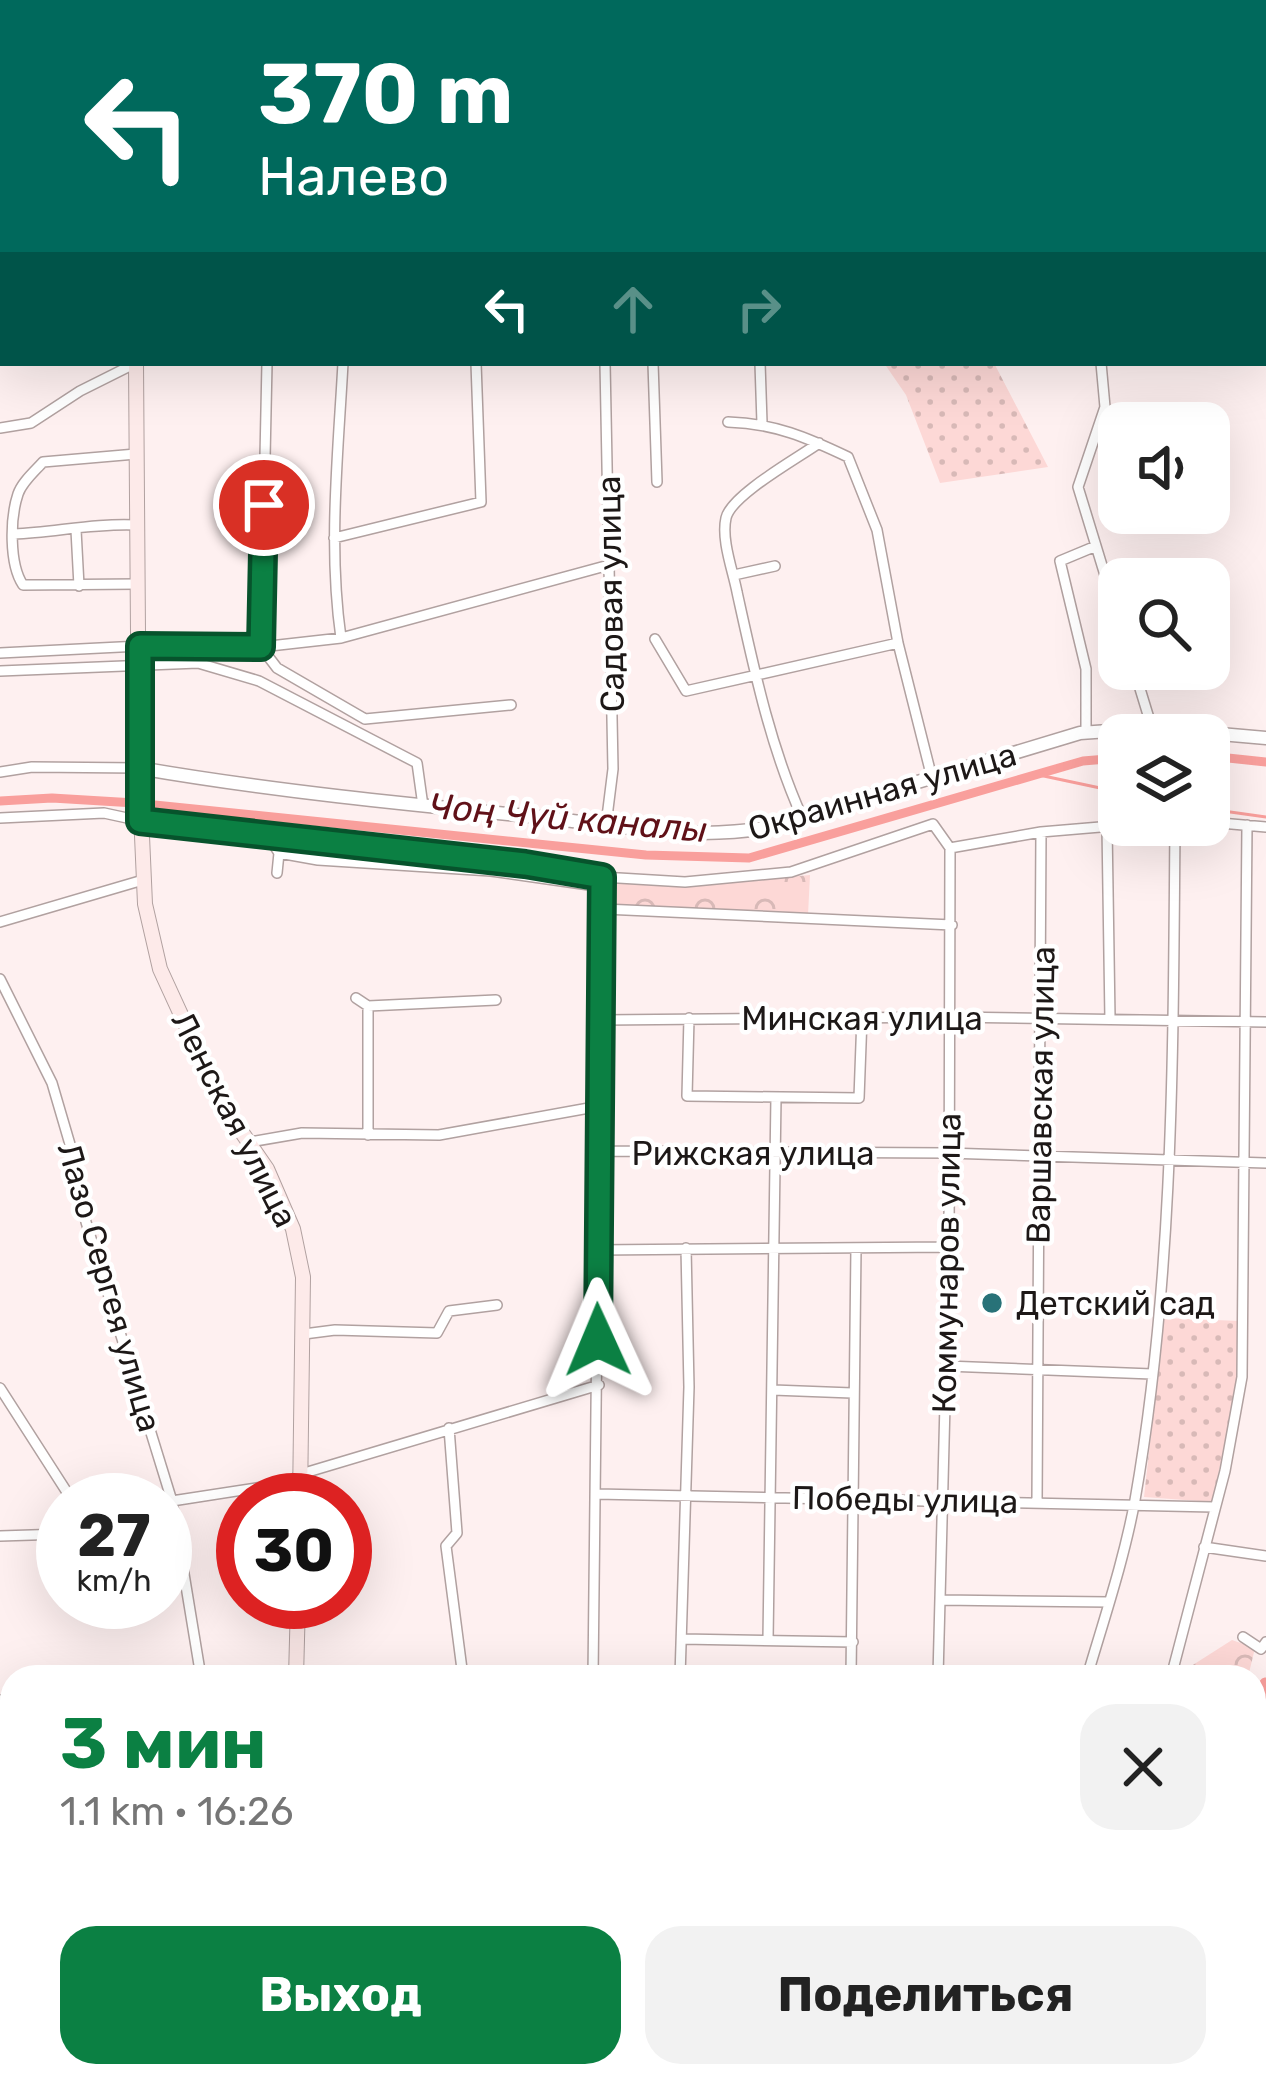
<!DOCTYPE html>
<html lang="ru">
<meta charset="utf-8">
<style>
body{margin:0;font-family:Rubik,sans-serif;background:#f2f2f2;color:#222;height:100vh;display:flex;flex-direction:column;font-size:45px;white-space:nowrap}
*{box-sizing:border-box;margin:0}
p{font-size:39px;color:#767676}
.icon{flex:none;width:66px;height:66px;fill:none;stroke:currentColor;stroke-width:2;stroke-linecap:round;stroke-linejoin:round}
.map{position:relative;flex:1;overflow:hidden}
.side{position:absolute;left:0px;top:1665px;width:1266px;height:423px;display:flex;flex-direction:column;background:#fff;border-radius:36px 36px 0 0;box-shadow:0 12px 48px #0002}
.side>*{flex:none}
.banner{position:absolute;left:0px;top:0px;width:1266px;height:366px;box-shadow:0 12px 48px #0002;background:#00695c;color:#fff;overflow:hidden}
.controls{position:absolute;left:1098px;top:402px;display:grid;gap:24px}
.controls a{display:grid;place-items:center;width:132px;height:132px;border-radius:24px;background:#fff;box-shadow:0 12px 48px #0002;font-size:60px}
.speed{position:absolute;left:36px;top:1473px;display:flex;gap:24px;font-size:60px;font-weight:700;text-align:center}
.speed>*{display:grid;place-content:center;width:156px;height:156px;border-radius:50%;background:#fff;box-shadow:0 12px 48px #0002;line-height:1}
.speed small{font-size:30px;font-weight:400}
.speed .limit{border:18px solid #d22;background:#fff;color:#111}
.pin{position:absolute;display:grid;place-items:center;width:102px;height:102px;color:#fff;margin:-51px;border:6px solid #fff;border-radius:50%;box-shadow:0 3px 12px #0007}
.me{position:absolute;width:132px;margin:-66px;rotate:359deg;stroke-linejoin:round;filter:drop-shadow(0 0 9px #0008)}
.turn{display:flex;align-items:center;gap:42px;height:252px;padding:0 60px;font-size:54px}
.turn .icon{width:156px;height:156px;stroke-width:2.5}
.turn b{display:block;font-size:84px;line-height:102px}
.lanes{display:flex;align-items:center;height:114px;padding:0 60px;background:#0003;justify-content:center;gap:60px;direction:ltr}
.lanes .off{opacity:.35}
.round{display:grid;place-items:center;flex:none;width:126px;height:126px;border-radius:36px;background:#f2f2f2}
.overview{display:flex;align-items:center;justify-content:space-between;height:204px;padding:0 60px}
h1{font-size:72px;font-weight:700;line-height:90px;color:#0b8043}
.action{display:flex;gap:24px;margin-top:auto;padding:24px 60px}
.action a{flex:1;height:138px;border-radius:36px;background:#0b8043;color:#fff;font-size:48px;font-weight:700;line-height:138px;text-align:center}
.action a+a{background:#f2f2f2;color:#222}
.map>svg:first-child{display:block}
.forest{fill:url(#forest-crowns)}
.park{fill:url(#park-dots)}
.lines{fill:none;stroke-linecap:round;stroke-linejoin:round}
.stream{stroke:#f99f9c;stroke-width:3}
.canal{stroke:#f99f9c;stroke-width:9}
.river{stroke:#f99f9c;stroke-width:15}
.minor-casing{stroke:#b1a1a0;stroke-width:12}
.tertiary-casing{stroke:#b1a1a0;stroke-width:15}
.secondary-casing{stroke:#b1a1a0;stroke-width:16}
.primary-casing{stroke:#ab817f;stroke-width:18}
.minor{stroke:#fff;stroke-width:9}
.tertiary{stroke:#fff;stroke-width:12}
.secondary{stroke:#fdeae9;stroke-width:14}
.primary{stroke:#fad6d4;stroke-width:15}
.route-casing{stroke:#07532c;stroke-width:30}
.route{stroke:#0b8043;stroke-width:21}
.poi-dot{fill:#287278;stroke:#fff;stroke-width:4.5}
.labels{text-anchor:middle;stroke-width:9;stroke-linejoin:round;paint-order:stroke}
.street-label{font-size:33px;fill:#1d1817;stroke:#fff}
.poi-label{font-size:33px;fill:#1d1817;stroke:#fff;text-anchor:start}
.water-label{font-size:36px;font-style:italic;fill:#601118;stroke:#fff}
</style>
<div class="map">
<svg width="1266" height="2087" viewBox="0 0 1266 2087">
<defs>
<pattern id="forest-crowns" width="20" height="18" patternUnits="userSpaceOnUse" patternTransform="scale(3)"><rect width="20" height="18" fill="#fdd8d6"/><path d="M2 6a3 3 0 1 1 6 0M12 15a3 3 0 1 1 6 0" fill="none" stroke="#d8b9b7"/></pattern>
<pattern id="park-dots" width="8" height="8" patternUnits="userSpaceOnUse" patternTransform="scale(3)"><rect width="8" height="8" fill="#fdd8d6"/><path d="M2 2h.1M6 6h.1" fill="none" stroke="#d8b9b7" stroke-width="1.8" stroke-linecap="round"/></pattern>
</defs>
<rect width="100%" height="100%" fill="#fef0f0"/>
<path class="forest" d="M810 875 808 915 609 906 608 882 685 887Z
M1232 1640 1255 1648 1248 1677H1174Z"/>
<path class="park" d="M884 363H994L1048 467 940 483 906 395Z
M1164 1318 1240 1321 1238 1385 1212 1502 1144 1497Z"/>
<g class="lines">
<path class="stream" d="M1039 775 1119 792
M1209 809 1266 817"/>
<path class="canal" d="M1209 756 1266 762
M0 801 52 798 135 803 646 855 749 858 1083 761 1119 758"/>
<path class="river" d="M1254 1702 1266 1685
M1254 1813 1266 1837"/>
<g class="minor-casing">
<path id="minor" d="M119 0V3
M474 0V3
M602 0 603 3
M686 0V3
M815 0V3
M900 0V3
M1026 0V3
M370 3 371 0
M0 127H3
M267 363 261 647 277 668 365 719 511 705
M605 363 613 769 606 825
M653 363 657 482
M760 363 762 423
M1101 363 1105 407 1078 487 1119 621
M728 422C774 423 808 438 848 457L877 530 898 643 932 778
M0 428 31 423 80 391 136 363
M136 454 43 462C35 471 22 482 18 494 10 518 9 564 23 585L138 584
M76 530 79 586
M14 534C56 532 95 523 136 525
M334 538 481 502 476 363
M734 575 775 566
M341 638C328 547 338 455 343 363
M655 639 686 691 898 643
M0 653 140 646 261 647 341 638 609 565
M1134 669 1152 728
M0 671 198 663 259 681 417 763 423 806
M1086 732V669L1060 561 1096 546
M0 772 32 767 139 768
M802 817C770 746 754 669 737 592 733 571 721 540 726 518 731 495 798 458 819 443
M0 818 104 813 141 821 525 864 602 877 685 882 791 872 933 824 950 848
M1209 822 1266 827
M1107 827 1110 1019
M267 834 279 853 277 873
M950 848 1041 832 1124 825
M279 853 318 860 491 871 603 887
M604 909 952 925
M0 922 143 880
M0 979 52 1083 74 1158 86 1222 172 1501 201 1677
M356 998 368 1006 496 1000
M689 1018 687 1096 859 1098 862 1017
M603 1020 950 1017 1266 1022
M368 1135V1006
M250 1142 302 1133 439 1135 600 1106
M600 1151 947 1153 1266 1163
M597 1250 949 1247
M304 1334 335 1330 437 1333 449 1311 497 1305
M946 1366 1152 1374
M0 1388 72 1500
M773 1390 852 1393
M449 1428 457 1533 446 1546 463 1677
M596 1494 1214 1507
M172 1501 288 1483 301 1474 599 1385
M1037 1502 1041 832
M0 1536 63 1534
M1204 1547 1266 1556
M941 1600 1109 1602
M1243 1637 1261 1649 1266 1642
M682 1639 853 1642
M768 1640 776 1097
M593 1677 602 877
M680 1677 689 1387 686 1248
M851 1677 856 1248
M938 1677 949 1247 950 848
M1087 1677C1104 1619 1124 1560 1135 1500 1174 1278 1173 1050 1175 825
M1171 1677 1225 1471 1242 1377 1247 825
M0 1700 12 1699
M0 1870 12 1881
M0 1909 12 1915
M1254 1919 1266 1918
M0 1940 12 1924
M0 2056 12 2046
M27 2076 38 2087
M294 2076 307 2087
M493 2076 495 2087
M591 2076V2087
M89 2087 100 2076
M709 2087V2076
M819 2087V2076
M932 2087V2076
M1048 2087V2076"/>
</g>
<g class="tertiary-casing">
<path id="tertiary" d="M139 768C272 791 405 804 538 817 616 825 688 841 765 828L1080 733 1152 728 1266 738"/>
</g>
<g class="secondary-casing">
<path id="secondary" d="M85 0 86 3
M136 363 139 768 145 904 160 969 221 1102 267 1169 293 1229 303 1277 300 1500
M296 1677 298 1602
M264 2087 278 2076"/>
</g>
<g class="primary-casing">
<path id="primary" d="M0 1845 12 1856
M250 2076 260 2087"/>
</g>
<use href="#minor" class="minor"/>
<use href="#tertiary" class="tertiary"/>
<use href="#secondary" class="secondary"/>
<use href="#primary" class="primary"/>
</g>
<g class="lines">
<g class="route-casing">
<path id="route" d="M264 505 261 647 140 646V821L525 864 602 877 598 1340"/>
</g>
<use href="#route" class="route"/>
</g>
<circle class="poi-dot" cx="992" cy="1303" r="12"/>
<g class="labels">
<g class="street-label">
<text transform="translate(610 594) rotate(-91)" y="12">Садовая улица</text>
<text transform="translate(882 791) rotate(-16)" y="12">Окраинная улица</text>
<text x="862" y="1030">Минская улица</text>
<text transform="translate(1040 1095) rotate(-89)" y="12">Варшавская улица</text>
<text transform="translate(235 1119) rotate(63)" y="12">Ленская улица</text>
<text x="753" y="1165">Рижская улица</text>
<text transform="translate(946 1263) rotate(-89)" y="12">Коммунаров улица</text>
<text transform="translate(110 1287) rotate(74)" y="12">Лазо Сергея улица</text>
<text transform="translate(905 1499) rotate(1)" y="12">Победы улица</text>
</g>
<g class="poi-label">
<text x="1016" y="1315">Детский сад</text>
</g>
<g class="water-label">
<text transform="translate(568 817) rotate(5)" y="13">Чоң Чүй каналы</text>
</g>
</g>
</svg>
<div class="controls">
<a><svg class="icon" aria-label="sound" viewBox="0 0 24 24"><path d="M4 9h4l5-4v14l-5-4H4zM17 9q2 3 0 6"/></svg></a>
<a><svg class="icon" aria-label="search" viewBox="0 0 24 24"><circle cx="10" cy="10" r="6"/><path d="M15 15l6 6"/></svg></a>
<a><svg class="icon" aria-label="layers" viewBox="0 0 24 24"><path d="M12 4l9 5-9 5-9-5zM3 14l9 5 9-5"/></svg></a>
</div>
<div class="speed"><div>27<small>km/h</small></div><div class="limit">30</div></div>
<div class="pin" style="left:264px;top:505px;background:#d93025"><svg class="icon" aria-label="arrive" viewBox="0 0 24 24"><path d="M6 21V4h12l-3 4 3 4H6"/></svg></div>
<svg class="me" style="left:598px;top:1340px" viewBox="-20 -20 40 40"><path d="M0-17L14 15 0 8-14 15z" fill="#0b8043" stroke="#fff" stroke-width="4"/></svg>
<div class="banner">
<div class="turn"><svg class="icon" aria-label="left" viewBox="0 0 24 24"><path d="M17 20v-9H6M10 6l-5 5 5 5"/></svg><div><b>370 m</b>Налево</div></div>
<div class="lanes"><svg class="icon" aria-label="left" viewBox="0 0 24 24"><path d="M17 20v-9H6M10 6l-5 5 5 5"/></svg><svg class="icon off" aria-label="ahead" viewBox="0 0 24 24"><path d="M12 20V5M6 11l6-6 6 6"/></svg><svg class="icon off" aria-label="right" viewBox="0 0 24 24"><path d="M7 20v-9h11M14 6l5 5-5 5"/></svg></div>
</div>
<section class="side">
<div class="overview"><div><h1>3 мин</h1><p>1.1 km · 16:26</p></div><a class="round"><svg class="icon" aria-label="close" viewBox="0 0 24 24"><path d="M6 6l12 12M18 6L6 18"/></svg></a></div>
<div class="action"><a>Выход</a><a>Поделиться</a></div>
</section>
</div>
